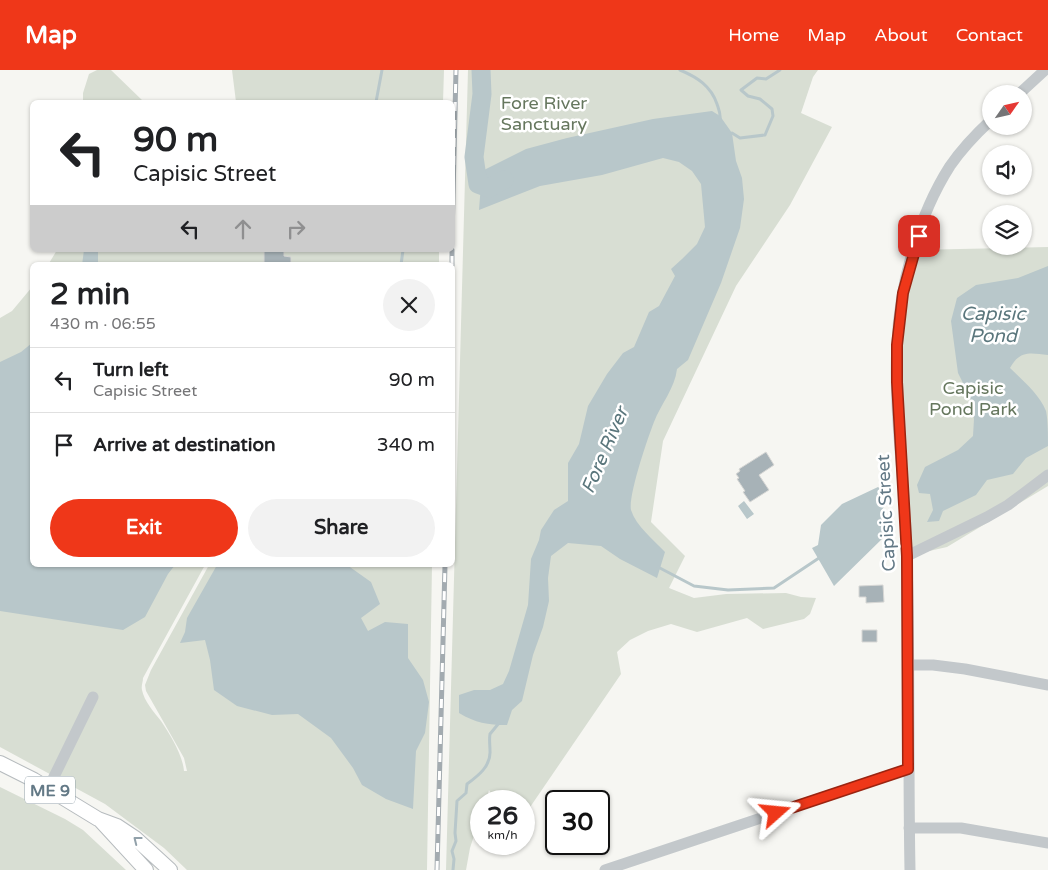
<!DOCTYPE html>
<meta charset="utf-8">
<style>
body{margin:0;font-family:"Varela Round",sans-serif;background:#f2f2f2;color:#202124;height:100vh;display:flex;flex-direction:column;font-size:19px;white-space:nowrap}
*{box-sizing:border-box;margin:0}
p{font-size:16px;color:#757577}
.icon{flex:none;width:28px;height:28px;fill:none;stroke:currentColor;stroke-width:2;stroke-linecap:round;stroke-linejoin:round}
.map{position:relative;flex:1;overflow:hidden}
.details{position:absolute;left:30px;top:192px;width:425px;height:305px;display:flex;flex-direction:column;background:#fff;border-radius:8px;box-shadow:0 1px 4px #0004}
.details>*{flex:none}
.top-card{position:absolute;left:30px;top:30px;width:425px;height:152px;border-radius:8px;box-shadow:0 1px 4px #0004;background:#fff;color:#202124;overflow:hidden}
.needle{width:32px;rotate:56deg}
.fabs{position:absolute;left:982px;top:15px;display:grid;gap:10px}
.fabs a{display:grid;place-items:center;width:50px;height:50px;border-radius:50%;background:#fff;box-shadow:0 1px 4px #0004;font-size:25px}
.speed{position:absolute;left:470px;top:720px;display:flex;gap:10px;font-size:25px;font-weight:700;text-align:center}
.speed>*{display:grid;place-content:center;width:65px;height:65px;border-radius:50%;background:#fff;box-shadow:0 1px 4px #0004;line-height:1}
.speed small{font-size:12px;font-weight:400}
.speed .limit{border:2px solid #111;border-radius:8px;background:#fff;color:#111}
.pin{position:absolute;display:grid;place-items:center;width:42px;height:42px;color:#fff;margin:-21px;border-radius:10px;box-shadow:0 2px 8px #0006}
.me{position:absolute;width:55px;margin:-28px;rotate:72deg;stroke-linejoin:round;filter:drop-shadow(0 0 4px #0008)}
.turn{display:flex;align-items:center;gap:18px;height:105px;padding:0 20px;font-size:22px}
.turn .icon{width:65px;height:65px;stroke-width:2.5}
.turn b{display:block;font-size:35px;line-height:42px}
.lanes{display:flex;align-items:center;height:48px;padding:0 20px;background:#0003;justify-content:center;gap:25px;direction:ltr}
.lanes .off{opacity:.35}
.round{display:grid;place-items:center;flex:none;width:52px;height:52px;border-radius:26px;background:#f2f2f2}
.headline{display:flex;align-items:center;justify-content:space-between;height:85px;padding:0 20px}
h1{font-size:30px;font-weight:800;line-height:38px}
.action{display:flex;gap:10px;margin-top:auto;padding:10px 20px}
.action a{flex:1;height:58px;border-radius:30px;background:#ef3719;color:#fff;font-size:20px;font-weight:800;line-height:58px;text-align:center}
.action a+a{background:#f2f2f2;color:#202124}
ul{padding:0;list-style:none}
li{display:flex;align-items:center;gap:15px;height:65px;padding:0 20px;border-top:1px solid #e0e0e0}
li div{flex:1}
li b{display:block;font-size:19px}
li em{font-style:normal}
header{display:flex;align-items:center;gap:30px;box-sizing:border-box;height:70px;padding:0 25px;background:#ef3719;color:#fff}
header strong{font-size:24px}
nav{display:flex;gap:28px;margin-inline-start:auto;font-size:18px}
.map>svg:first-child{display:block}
.green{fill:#d8ded3}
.water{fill:#b8c7ca}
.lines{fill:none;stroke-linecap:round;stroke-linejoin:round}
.stream{stroke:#b8c7ca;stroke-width:3}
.river{stroke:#b8c7ca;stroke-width:19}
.building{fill:#a7b2b7;stroke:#d7d7d5}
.major-casing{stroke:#b6bbbe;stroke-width:16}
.minor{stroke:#c3c8cb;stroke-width:11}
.major{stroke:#fff;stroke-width:14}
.rail-casing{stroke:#a3abb0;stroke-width:5}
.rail{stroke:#fff;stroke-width:3;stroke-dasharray:9;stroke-linecap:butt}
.oneway{stroke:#92a1aa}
.route-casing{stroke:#9b2410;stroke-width:12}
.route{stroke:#ef3719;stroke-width:9}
.labels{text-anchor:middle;stroke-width:5;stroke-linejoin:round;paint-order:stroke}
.shield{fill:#fff;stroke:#92a1aa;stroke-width:1}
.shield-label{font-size:16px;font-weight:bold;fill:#637986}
.park-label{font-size:18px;fill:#66775e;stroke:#fff}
.street-label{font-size:18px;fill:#637986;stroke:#fff}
.water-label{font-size:19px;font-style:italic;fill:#5a767c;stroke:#fff}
</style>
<header>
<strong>Map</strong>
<nav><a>Home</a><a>Map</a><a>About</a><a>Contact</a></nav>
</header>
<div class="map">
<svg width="1048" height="800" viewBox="0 0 1048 800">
<rect width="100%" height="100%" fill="#f6f6f2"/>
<path class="green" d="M97 0H111L144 32H83V23L89 4Z
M232 0H444L443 32H236Z
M468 0H818L813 7 801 43 832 57 790 135 736 216 663 371 651 452 685 486 669 518 694 528 726 524 786 523 801 527 816 528 810 544 804 549 763 559 747 548 697 562 671 554 648 561 630 570 617 582 621 604 524 746V731H495L489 720 486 731H481V744L470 778 466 800H446Z
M1048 177V416L947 477 907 486 897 275 914 180Z
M57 180H439V195H48Z
M32 217V495H205L143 608C143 612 141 616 142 620 144 631 154 642 161 651 170 664 183 686 184 701H187L184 688 146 621 145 615 151 600 209 495H432L427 800H187L164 778 105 734 0 677V248L12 241Z
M0 717 65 749 83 760 126 800H0Z"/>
<path class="water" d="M712 41 720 46 732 63 736 91 742 108 744 129 740 158 721 213 688 290 677 299C675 318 661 334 654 352 648 367 628 426 631 440 636 456 654 470 665 482L657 508 620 489 601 476 568 473 551 486 548 508 549 531 543 557 533 585 522 631 512 640 507 655C487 655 476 653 459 643V625L474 620H490L503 614 509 601 528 535 531 489 539 470 541 460 554 440 568 431V393L579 374 588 336 607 304 623 283 634 277 649 242 659 236 675 206 671 199 682 189 697 174 705 157 701 114 692 101 679 92 663 88 602 105 540 116 479 140 482 101 526 79 567 68 653 49Z
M84 180H98V195H82Z
M1048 196V285C1030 283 1020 280 1010 298 1023 311 1039 324 1046 341 1048 350 1048 366 1048 376L1026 388 1013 404 987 410 976 425 943 441 939 451 927 452 933 440 930 424 919 423 917 415 925 397 958 380 973 366 974 349 970 327 958 303 951 251 957 228 976 215 1018 208Z
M32 273V495H175L168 504 145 547 123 560 0 541V292L21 282Z
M878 417 888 426 889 430 881 441 884 467 834 516 812 478 818 475 821 455 842 434Z
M744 431 754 444 747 449 738 436Z
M217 495H347L371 512 380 534 361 548 368 561 385 552 408 554V588L423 610 429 632 425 663 416 681 413 739 386 729 362 715 353 698 331 668 298 644 272 645 237 636 214 620 210 590 205 570 180 573 185 562 187 548Z"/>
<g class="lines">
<path class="stream" d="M680 0C697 7 711 16 717 34 719 40 721 44 720 50
M376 32 382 0
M730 64 732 63 740 68 765 65 773 46 772 39 760 29 748 26 741 20 757 8 766 9 780 0
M401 195 403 180
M658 497 694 516 728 520 774 518 822 486
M453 800 454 789 452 781 456 771 455 763 457 731 466 723 467 714C478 706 491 696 490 681 490 675 489 670 490 664L499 653"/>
<path class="river" d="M481 0 482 24 474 87 478 114 489 118 504 110"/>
</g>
<path class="building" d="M264 180H284V186L291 187V195H264Z
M766 382 774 395 759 405 769 420 750 432 743 422 745 421 737 409 739 408 736 404 740 401 739 399Z
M883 515 884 532 866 533V527H859V516Z
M862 560H877V572H862Z"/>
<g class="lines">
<g class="major-casing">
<path id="major" d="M0 693 34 710 98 749 117 756 135 768 170 800
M101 751 146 800"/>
</g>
<path class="minor" d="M1019 24 1045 0
M907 486 987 447 1008 435 1048 405
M908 595H933L965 599 1048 615
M48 719 93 627
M909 758H961L1048 773
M605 800 908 699
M910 800C908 696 910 592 907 488 906 417 893 345 897 274 899 216 918 146 950 96 961 80 977 63 991 50"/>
<use href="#major" class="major"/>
<g class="rail-casing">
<path id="rail" d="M452 167 456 0
M452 195V180
M437 800 445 495"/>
</g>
<use href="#rail" class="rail"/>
</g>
<defs><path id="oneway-chevron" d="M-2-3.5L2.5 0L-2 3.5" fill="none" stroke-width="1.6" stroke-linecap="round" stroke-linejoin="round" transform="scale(1.25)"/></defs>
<use class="oneway" href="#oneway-chevron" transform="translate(137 770) rotate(-142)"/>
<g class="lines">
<g class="route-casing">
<path id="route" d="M776 743 908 699 907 486 897 312V275L903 223 919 166"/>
</g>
<use href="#route" class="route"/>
</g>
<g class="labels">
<rect class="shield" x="25" y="706.5" width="50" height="27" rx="4"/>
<g class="shield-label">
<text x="50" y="726">ME 9</text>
</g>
<g class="park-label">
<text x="544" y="39">Fore River<tspan x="544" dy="21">Sanctuary</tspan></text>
<text x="973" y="324">Capisic<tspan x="973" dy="21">Pond Park</tspan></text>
</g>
<g class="street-label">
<text transform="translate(886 443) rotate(-93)" y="6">Capisic Street</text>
</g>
<g class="water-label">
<text x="993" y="250">Capisic<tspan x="993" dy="22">Pond</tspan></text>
<text transform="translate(604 380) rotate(-67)" y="7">Fore River</text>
</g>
</g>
</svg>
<div class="fabs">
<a><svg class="needle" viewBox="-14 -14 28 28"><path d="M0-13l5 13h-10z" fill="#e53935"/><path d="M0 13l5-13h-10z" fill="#757577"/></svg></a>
<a><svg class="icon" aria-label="sound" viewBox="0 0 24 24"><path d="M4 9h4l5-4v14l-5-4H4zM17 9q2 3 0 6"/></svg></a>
<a><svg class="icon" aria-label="layers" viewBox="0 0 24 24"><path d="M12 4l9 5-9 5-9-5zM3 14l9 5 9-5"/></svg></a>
</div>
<div class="speed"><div>26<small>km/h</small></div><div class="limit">30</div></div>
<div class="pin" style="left:919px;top:166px;background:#d93025"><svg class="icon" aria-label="arrive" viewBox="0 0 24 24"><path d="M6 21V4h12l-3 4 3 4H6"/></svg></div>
<svg class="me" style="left:776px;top:743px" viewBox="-20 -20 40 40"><path d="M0-17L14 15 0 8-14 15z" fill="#ef3719" stroke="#fff" stroke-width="4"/></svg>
<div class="top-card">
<div class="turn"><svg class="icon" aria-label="left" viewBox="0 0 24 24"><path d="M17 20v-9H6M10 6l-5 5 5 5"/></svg><div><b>90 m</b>Capisic Street</div></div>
<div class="lanes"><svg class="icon" aria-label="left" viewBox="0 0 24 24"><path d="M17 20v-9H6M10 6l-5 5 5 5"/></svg><svg class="icon off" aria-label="ahead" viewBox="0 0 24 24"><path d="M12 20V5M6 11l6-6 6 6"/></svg><svg class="icon off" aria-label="right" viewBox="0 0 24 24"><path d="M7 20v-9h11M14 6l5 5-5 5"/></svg></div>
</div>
<section class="details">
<div class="headline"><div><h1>2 min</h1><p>430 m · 06:55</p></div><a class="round"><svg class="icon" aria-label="close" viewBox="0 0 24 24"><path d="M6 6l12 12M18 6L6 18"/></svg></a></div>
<ul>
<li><svg class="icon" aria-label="left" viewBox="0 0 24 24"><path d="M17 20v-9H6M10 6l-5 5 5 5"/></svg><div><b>Turn left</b><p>Capisic Street</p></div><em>90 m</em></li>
<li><svg class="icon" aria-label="arrive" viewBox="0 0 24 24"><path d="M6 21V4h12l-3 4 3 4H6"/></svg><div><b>Arrive at destination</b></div><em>340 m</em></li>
</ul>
<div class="action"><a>Exit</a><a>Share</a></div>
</section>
</div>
